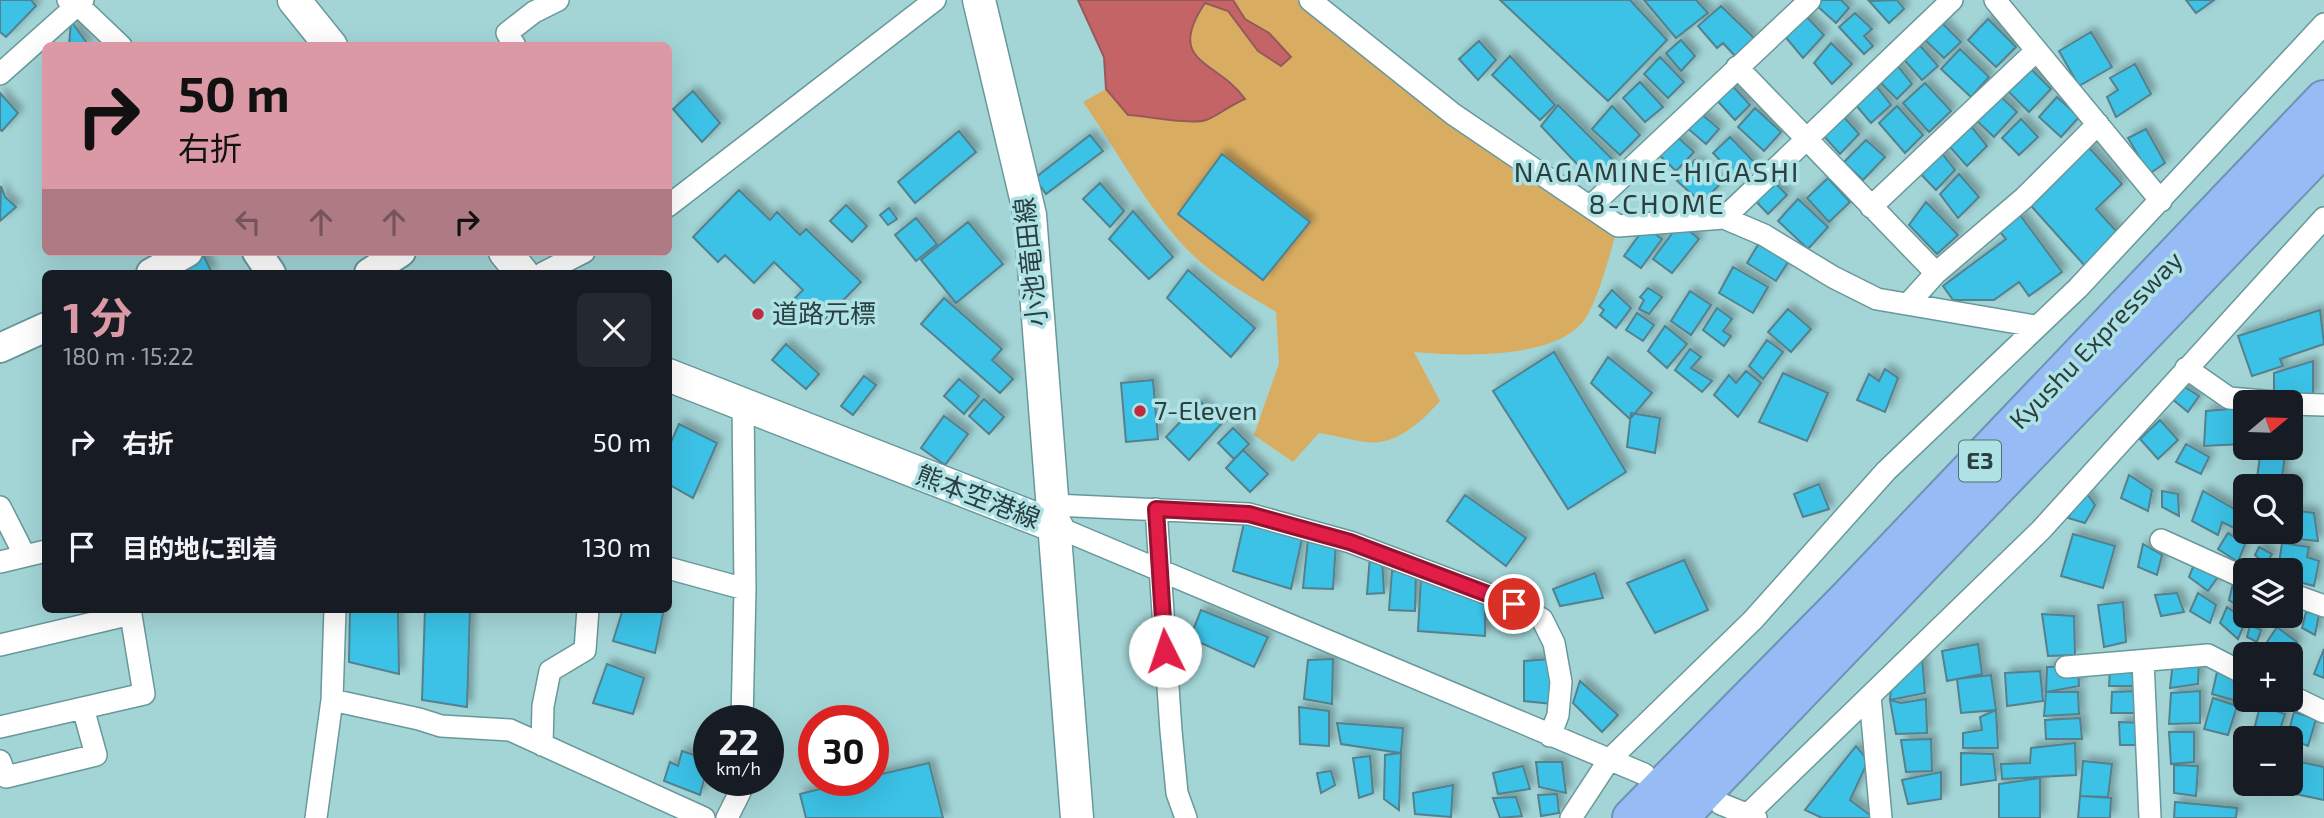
<!DOCTYPE html>
<html lang="ja">
<meta charset="utf-8">
<style>
body{margin:0;font-family:"Exo 2","Noto Sans JP",sans-serif;background:#242831;color:#f1f3f6;height:100vh;display:flex;flex-direction:column;font-size:26px;white-space:nowrap}
*{box-sizing:border-box;margin:0}
p{font-size:23px;color:#9ea1a6}
.icon{flex:none;width:38px;height:38px;fill:none;stroke:currentColor;stroke-width:2;stroke-linecap:round;stroke-linejoin:round}
.map{position:relative;flex:1;overflow:hidden}
.side{position:absolute;left:42px;top:270px;width:630px;height:343px;display:flex;flex-direction:column;background:#171b24;border-radius:10px;box-shadow:0 7px 28px #0002}
.side>*{flex:none}
.banner{position:absolute;left:42px;top:42px;width:630px;height:214px;border-radius:10px;box-shadow:0 7px 28px #0002;background:#da99a4;color:#111;overflow:hidden}
.needle{width:46px;rotate:71deg}
.buttons{position:absolute;left:2233px;top:390px;display:grid;gap:14px}
.buttons a{display:grid;place-items:center;width:70px;height:70px;border-radius:10px;background:#171b24;box-shadow:0 7px 28px #0002;font-size:35px}
.speed{position:absolute;left:693px;top:705px;display:flex;gap:14px;font-size:35px;font-weight:700;text-align:center}
.speed>*{display:grid;place-content:center;width:91px;height:91px;border-radius:50%;background:#171b24;box-shadow:0 7px 28px #0002;line-height:1}
.speed small{font-size:18px;font-weight:400}
.speed .limit{border:10px solid #d22;background:#fff;color:#111}
.pin{position:absolute;display:grid;place-items:center;width:60px;height:60px;color:#fff;margin:-30px;border:4px solid #fff;border-radius:50%;box-shadow:0 2px 7px #0007}
.me{position:absolute;width:77px;margin:-38px;rotate:356deg;stroke-linejoin:round;filter:drop-shadow(0 0 5px #0008)}
.turn{display:flex;align-items:center;gap:24px;height:147px;padding:0 21px;font-size:32px}
.turn .icon{width:91px;height:91px;stroke-width:2.5}
.turn b{display:block;font-size:49px;line-height:60px}
.lanes{display:flex;align-items:center;height:66px;padding:0 21px;background:#0003;justify-content:center;gap:35px;direction:ltr}
.lanes .off{opacity:.35}
.round{display:grid;place-items:center;flex:none;width:74px;height:74px;border-radius:10px;background:#242831}
.summary{display:flex;align-items:center;justify-content:space-between;height:119px;padding:0 21px}
h1{font-size:42px;font-weight:700;line-height:52px;color:#da99a4}
ul{padding:0;list-style:none}
li{display:flex;align-items:center;gap:21px;height:105px;padding:0 21px}
li div{flex:1}
li b{display:block;font-size:26px}
li em{font-style:normal}
.map>svg:first-child{display:block}
.green{fill:#d9ad61}
.water{fill:#c46467;stroke:#96595b;stroke-width:2}
.building{fill:#3bc2e6;stroke:#54808d;stroke-width:2;filter:url(#shadow)}
.lines{fill:none;stroke-linecap:round;stroke-linejoin:round}
.minor-casing{stroke:#68989a;stroke-width:24}
.tertiary-casing{stroke:#68989a;stroke-width:32}
.secondary-casing{stroke:#68989a;stroke-width:35}
.motorway-casing{stroke:#7190b5;stroke-width:42}
.minor{stroke:#fff;stroke-width:21}
.tertiary{stroke:#fff;stroke-width:28}
.secondary{stroke:#fff;stroke-width:32}
.motorway{stroke:#97bbf4;stroke-width:38}
.route-casing{stroke:#92132f;stroke-width:18}
.route{stroke:#e11d48;stroke-width:12}
.poi-dot{fill:#bd2c3f;stroke:#afe2e4;stroke-width:2.5}
.labels{text-anchor:middle;stroke-width:7;stroke-linejoin:round;paint-order:stroke}
.shield{fill:#afe2e4;stroke:#537071;stroke-width:2}
.shield-label{font-size:24px;font-weight:bold;fill:#2b3f40}
.street-label{font-size:26px;fill:#2b3f40;stroke:#afe2e4}
.poi-label{font-size:26px;fill:#2b3f40;stroke:#afe2e4;text-anchor:start}
.neighbourhood-label{font-size:28px;letter-spacing:2px;fill:#2b3f40;stroke:#afe2e4}
</style>
<div class="map">
<svg width="2324" height="818" viewBox="0 0 2324 818">
<defs>
<filter id="shadow"><feDropShadow dx="5" dy="-5" stdDeviation="3.5" flood-color="#0004"/></filter>
</defs>
<rect width="100%" height="100%" fill="#a3d5d7"/>
<path class="green" d="M1233 0H1310L1618 226C1611 250 1597 306 1582 323 1549 360 1460 356 1414 352L1440 401C1425 418 1403 439 1380 442 1366 445 1335 435 1319 433L1293 462 1254 435 1279 363 1276 312C1252 297 1225 283 1204 265 1155 224 1120 154 1083 102L1106 89 1129 115C1149 116 1188 126 1206 120 1217 117 1230 105 1244 100 1223 58 1161 71 1205 3L1228 11 1258 51 1269 33 1245 19Z"/>
<path class="water" d="M1078 0H1233L1245 19 1269 33 1291 57 1281 66 1258 51 1228 11 1205 3C1164 64 1218 60 1245 99 1230 105 1216 117 1206 120 1192 125 1147 116 1128 115L1106 89 1104 57Z"/>
<path class="building" d="M0 0H31L36 6 6 37 0 32Z
M1500 0H1630L1667 40 1608 101Z
M1644 0H1696L1708 13 1676 38Z
M1819 0H1841L1849 8 1836 23 1815 4Z
M1897 0 1904 9 1889 23 1869 1Z
M2186 0H2214L2196 13Z
M1721 6 1754 38 1735 56 1723 43 1717 48 1698 26Z
M1855 13 1872 29 1864 36 1873 46 1864 54 1839 27Z
M1804 14 1824 35 1803 58 1783 34Z
M1988 19 2016 47 1996 67 1968 40Z
M71 21 89 46H69Z
M1940 21 1961 42 1944 58 1923 38Z
M2091 32 2112 67 2079 86 2059 51Z
M1681 40 1695 56 1681 71 1666 53Z
M1479 41 1496 60 1478 80 1459 59Z
M1916 41 1938 66 1922 80 1900 55Z
M1831 43 1852 64 1832 84 1814 63Z
M1960 49 1989 77 1971 97 1941 69Z
M1510 56 1555 105 1540 120 1492 75Z
M1660 57 1684 82 1668 98 1644 74Z
M2026 64 2051 89 2029 112 2004 87Z
M2135 64 2151 94 2116 117 2107 97 2118 90 2110 78Z
M1897 65 1912 84 1897 99 1878 80Z
M1870 78 1891 105 1871 123 1850 98Z
M1640 82 1663 107 1645 122 1623 98Z
M1729 82 1750 105 1735 120 1714 97Z
M1925 83 1951 111 1929 132 1903 103Z
M693 91 720 123 702 142 673 109Z
M0 93 18 113 2 131 0 130Z
M1998 94 2017 112 1994 137 1975 119Z
M2057 97 2079 117 2061 137 2039 117Z
M1558 105 1614 161 1594 182 1541 126Z
M1612 106 1640 135 1620 155 1592 129Z
M1897 106 1923 135 1905 153 1879 123Z
M1755 108 1781 132 1764 151 1738 127Z
M1699 112 1719 129 1706 144 1686 127Z
M1842 115 1859 134 1840 154 1822 134Z
M2021 119 2038 137 2019 155 2002 138Z
M1970 125 1987 146 1967 166 1950 147Z
M2146 129 2165 163 2149 174 2128 138Z
M959 131 976 152 915 203 898 182Z
M1673 133 1694 152 1676 171 1656 152Z
M1090 135 1103 151 1046 194 1035 178Z
M1730 137 1755 163 1738 179 1713 153Z
M1866 140 1885 157 1863 180 1844 162Z
M2084 142 2122 184 2096 209 2119 234 2085 266 2024 198Z
M1940 151 1955 170 1936 190 1917 170Z
M1222 154 1310 222 1263 280 1178 214Z
M1695 160 1721 183 1702 203 1677 181Z
M1959 174 1979 197 1958 218 1940 194Z
M1770 178 1787 195 1768 214 1751 196Z
M1828 178 1850 202 1829 222 1807 198Z
M1100 183 1124 211 1110 227 1083 199Z
M1 186 5 197 16 207 0 221Z
M739 190 770 220 777 212 800 235 806 229 861 282 819 325 793 300 803 290 774 262 754 283 725 255 718 262 693 237Z
M1798 199 1828 227 1808 249 1778 221Z
M1926 202 1958 235 1937 254 1909 225Z
M846 205 867 226 852 242 830 221Z
M889 208 897 219 888 225 880 215Z
M1133 211 1173 257 1149 279 1109 239Z
M2020 215 2062 272 2029 296 2019 282 1994 300H1953L1943 286 2006 239 1999 231Z
M916 218 937 244 916 261 895 235Z
M968 222 1003 264 956 303 921 260Z
M1680 223 1699 239 1672 273 1653 259Z
M1645 227 1662 239 1641 268 1624 256Z
M1761 240 1790 259 1776 281 1747 263Z
M202 252 212 273H181L176 264Z
M1733 267 1768 287 1753 313 1719 293Z
M1188 270 1255 328 1231 357 1167 298Z
M1648 288 1662 297 1649 314 1639 309 1644 300 1640 297Z
M1612 290 1631 308 1616 328 1600 315 1604 310 1599 306Z
M1690 291 1711 305 1691 335 1671 321Z
M944 298 1002 349 992 360 1013 379 1000 393 921 324Z
M1717 308 1732 319 1723 331 1731 336 1724 346 1703 330Z
M1788 309 1811 329 1791 352 1768 332Z
M2320 310 2324 344 2280 359 2283 366 2252 376 2238 336Z
M1637 313 1654 325 1643 341 1626 330Z
M1665 326 1687 344 1667 368 1648 351Z
M1767 340 1783 352 1763 379 1749 366Z
M786 344 819 374 806 389 772 360Z
M1690 349 1701 357 1691 368 1712 381 1702 392 1675 370Z
M1554 352 1626 472 1568 509 1493 391Z
M1608 357 1652 393 1630 419 1591 383Z
M2313 361V397L2274 395V373Z
M1885 369 1898 378 1885 412 1857 400 1869 374 1879 381Z
M1746 371 1761 383 1738 417 1714 395 1729 375 1736 383Z
M1783 373 1828 393 1807 441 1759 422Z
M864 376 876 385 853 415 841 406Z
M959 379 979 396 964 414 944 396Z
M1153 380 1158 439 1126 442 1121 383Z
M2180 384 2199 396 2188 412 2171 398Z
M984 399 1004 417 989 434 969 416Z
M1200 401 1222 423 1189 460 1166 437Z
M2241 408 2242 444 2204 446 2206 411Z
M1631 413 1660 418 1655 453 1627 447Z
M944 416 968 434 945 465 921 448Z
M2160 420 2178 440 2158 459 2140 439Z
M679 424 717 443 693 498 668 484V449Z
M1233 428 1249 444 1234 459 1218 443Z
M2186 444 2209 457 2201 474 2176 462Z
M2261 448H2286L2282 477 2298 480 2296 504 2291 503V486H2256Z
M1243 450 1268 474 1250 492 1226 468Z
M2129 475 2152 490 2148 511 2121 498Z
M1819 484 1829 509 1803 517 1794 494Z
M2085 491 2095 505 2085 523 2068 518Z
M2162 491 2178 494 2179 516 2162 507Z
M2203 491 2243 514 2238 530 2222 522 2218 535 2192 521Z
M1465 495 1526 538 1506 566 1447 521Z
M2291 510 2314 513 2318 541 2250 534 2291 532Z
M1245 519 1303 534 1291 589 1233 571Z
M2228 533 2245 544 2238 562 2218 549Z
M2073 534 2115 546 2103 588 2061 576Z
M1308 539 1336 542 1333 589 1303 588Z
M2282 543 2309 547 2307 557 2319 561 2314 586 2291 580V570H2278Z
M2143 544 2162 555 2157 575 2138 567Z
M2259 547 2272 554 2266 565 2255 555Z
M1370 556 1382 559 1384 593 1367 594Z
M1684 560 1708 610 1655 633 1627 583Z
M2195 562 2220 574 2208 591 2189 577Z
M1392 571 1416 572 1415 611 1389 610Z
M1595 573 1603 598 1560 606 1553 589Z
M1421 578 1485 584V636L1418 631Z
M2233 583 2245 593V611L2229 600Z
M2177 593 2184 612 2161 616 2155 595Z
M2198 593 2216 605 2210 623 2190 611Z
M2123 602 2126 642 2104 647 2098 605Z
M2227 607 2246 620 2238 639 2220 623Z
M350 609H398L399 674 349 662Z
M425 609H470L467 707 422 700Z
M623 609H664L655 653 613 641Z
M1201 610 1268 637 1254 667 1190 638Z
M2306 612 2319 614 2315 635 2302 628Z
M2042 614 2074 616 2075 655 2048 656Z
M2250 625 2261 630 2257 642 2247 637Z
M2277 627 2297 642 2290 654H2282L2267 642Z
M1978 644 1982 674 1947 681 1942 651Z
M2324 649V678L2314 674Z
M1922 657 1925 693 1890 700 1892 674Z
M1333 659 1332 704 1304 699 1308 660Z
M1550 659 1552 704 1524 701V661Z
M2199 661 2198 684 2170 688 2173 662Z
M607 664 644 678 633 714 593 703Z
M2138 665 2139 686H2109L2110 671Z
M2078 666 2079 686 2046 692 2047 667Z
M2218 668 2245 677 2244 703 2212 694Z
M2040 671 2043 701 2007 706 2005 673Z
M1991 675 1996 710 1961 713 1957 679Z
M1580 681 1618 715 1602 732 1573 703Z
M2140 691 2139 713H2111L2112 692Z
M2200 691V723L2169 724 2171 693Z
M2046 692H2078L2079 714 2044 716Z
M2213 698 2237 706 2228 735 2204 729Z
M1926 699 1927 733 1896 734 1890 700 1901 703Z
M2260 706 2285 714 2277 738H2252Z
M1299 707 1329 711V746L1300 744Z
M1996 710 1998 748H1963V733L1982 730 1980 717Z
M2294 712 2316 719 2308 746 2287 738Z
M2080 718 2082 739H2046L2045 720Z
M2119 722 2142 723V745H2120Z
M1337 723 1403 728 1401 753 1341 744Z
M2169 732H2194V762L2171 764Z
M1931 739 1932 771 1906 772 1901 740Z
M2075 743 2076 775 2002 779 2001 764 2030 763 2031 748Z
M1856 746 1868 761 1850 800 1874 818H1822L1805 810Z
M682 751 709 760 700 795 664 781 670 762 678 766Z
M1401 753 1399 810 1384 799 1385 755Z
M1961 753 1993 754 1996 780 1961 785Z
M1370 756 1373 793 1359 798 1353 758Z
M2291 760 2324 767V800L2281 791 2283 784H2291Z
M2083 761 2112 764 2108 797 2080 796Z
M1536 762H1562L1566 793 1539 787Z
M929 763 943 818H806L800 794 856 780H873V776Z
M2174 765 2198 766 2196 796 2174 793Z
M1523 766 1530 789 1498 794 1493 773Z
M1331 771 1335 785 1321 793 1317 773Z
M1941 772V799L1908 804 1902 780Z
M2040 778V818H1999V784Z
M1453 785 1451 817 1415 814 1413 793Z
M1557 794 1559 813 1541 816 1538 795Z
M2080 796 2111 798 2110 818H2078Z
M1516 797 1522 816 1500 818 1493 798Z
M2175 802 2237 808 2236 818H2174Z"/>
<g class="lines">
<g class="minor-casing">
<path id="minor" d="M68 0 78 5 121 46
M1310 0 1453 114 1618 226 1724 218 1764 235 1833 277 1877 299 2035 326
M1995 0 2161 201
M515 46 507 33 534 12 558 0
M1737 67 1936 273
M0 74 83 0
M668 206 935 0
M1591 206 1810 0
M1871 207 2036 51
M1724 218 1952 0
M543 273 584 252
M1908 304 1936 273 2024 198 2098 124
M2186 368 2229 398 2275 402
M2291 404 2324 405
M1054 505 1249 514 1350 542 1514 604 1542 619 1554 643 1561 682 1558 715 1550 736
M0 507 25 556
M1156 509 1171 731 1177 793 1186 818
M1057 527 1644 774
M2161 540 2245 578
M0 562 46 551
M668 568 745 589
M2291 594 2324 606
M0 645 131 614
M2143 661 2150 818
M2066 667 2208 655 2245 674
M1870 696 1881 818
M2291 696 2324 712
M332 700 419 719 441 726 510 730 704 818
M742 721 745 589 743 403
M0 727 144 694 130 609
M542 745 543 706 550 671 585 650 588 609
M0 761 6 777 96 755 83 708
M1721 804 1756 818
M316 818 332 700 335 609
M727 818 740 792V780
M1571 818 1609 760 1753 620 1886 471 2078 288 2324 24
M1744 818 2041 530 2324 218"/>
</g>
<g class="tertiary-casing">
<path id="tertiary" d="M257 252 271 273
M151 273 188 252
M369 273 401 252
M0 348 46 327"/>
</g>
<g class="secondary-casing">
<path id="secondary" d="M294 0 331 46
M979 0 1030 215 1077 818
M505 252 522 273
M668 375 1057 527"/>
</g>
<g class="motorway-casing">
<path id="motorway" d="M1632 818 1847 600 2324 100
M1678 818 2324 146"/>
</g>
<use href="#minor" class="minor"/>
<use href="#tertiary" class="tertiary"/>
<use href="#secondary" class="secondary"/>
<use href="#motorway" class="motorway"/>
</g>
<g class="lines">
<g class="route-casing">
<path id="route" d="M1165 651 1156 509 1249 514 1350 542 1514 604"/>
</g>
<use href="#route" class="route"/>
</g>
<g class="poi-dot">
<circle cx="758" cy="314" r="7"/>
<circle cx="1140" cy="411" r="7"/>
</g>
<g class="labels">
<rect class="shield" x="1959" y="440.5" width="42" height="41" rx="5"/>
<g class="shield-label">
<text x="1980" y="469">E3</text>
</g>
<g class="street-label">
<text transform="translate(1031 262) rotate(-96)" y="9">小池竜田線</text>
<text transform="translate(2096 340) rotate(-46)" y="9">Kyushu Expressway</text>
<text transform="translate(978 497) rotate(21)" y="9">熊本空港線</text>
</g>
<g class="poi-label">
<text x="772" y="323">道路元標</text>
<text x="1154" y="420">7-Eleven</text>
</g>
<g class="neighbourhood-label">
<text x="1657" y="182">NAGAMINE-HIGASHI<tspan x="1657" dy="32">8-CHOME</tspan></text>
</g>
</g>
</svg>
<div class="buttons">
<a><svg class="needle" viewBox="-14 -14 28 28"><path d="M0-13l5 13h-10z" fill="#e53935"/><path d="M0 13l5-13h-10z" fill="#9ea1a6"/></svg></a>
<a><svg class="icon" aria-label="search" viewBox="0 0 24 24"><circle cx="10" cy="10" r="6"/><path d="M15 15l6 6"/></svg></a>
<a><svg class="icon" aria-label="layers" viewBox="0 0 24 24"><path d="M12 4l9 5-9 5-9-5zM3 14l9 5 9-5"/></svg></a>
<a>+</a>
<a>−</a>
</div>
<div class="speed"><div>22<small>km/h</small></div><div class="limit">30</div></div>
<div class="pin" style="left:1514px;top:604px;background:#d93025"><svg class="icon" aria-label="arrive" viewBox="0 0 24 24"><path d="M6 21V4h12l-3 4 3 4H6"/></svg></div>
<svg class="me" style="left:1165px;top:651px" viewBox="-20 -20 40 40"><circle r="19" fill="#fff"/><path d="M0-13L10 11 0 6-10 11z" fill="#e11d48"/></svg>
<div class="banner">
<div class="turn"><svg class="icon" aria-label="right" viewBox="0 0 24 24"><path d="M7 20v-9h11M14 6l5 5-5 5"/></svg><div><b>50 m</b>右折</div></div>
<div class="lanes"><svg class="icon off" aria-label="left" viewBox="0 0 24 24"><path d="M17 20v-9H6M10 6l-5 5 5 5"/></svg><svg class="icon off" aria-label="ahead" viewBox="0 0 24 24"><path d="M12 20V5M6 11l6-6 6 6"/></svg><svg class="icon off" aria-label="ahead" viewBox="0 0 24 24"><path d="M12 20V5M6 11l6-6 6 6"/></svg><svg class="icon" aria-label="right" viewBox="0 0 24 24"><path d="M7 20v-9h11M14 6l5 5-5 5"/></svg></div>
</div>
<section class="side">
<div class="summary"><div><h1>1 分</h1><p>180 m · 15:22</p></div><a class="round"><svg class="icon" aria-label="close" viewBox="0 0 24 24"><path d="M6 6l12 12M18 6L6 18"/></svg></a></div>
<ul>
<li><svg class="icon" aria-label="right" viewBox="0 0 24 24"><path d="M7 20v-9h11M14 6l5 5-5 5"/></svg><div><b>右折</b></div><em>50 m</em></li>
<li><svg class="icon" aria-label="arrive" viewBox="0 0 24 24"><path d="M6 21V4h12l-3 4 3 4H6"/></svg><div><b>目的地に到着</b></div><em>130 m</em></li>
</ul>
</section>
</div>
